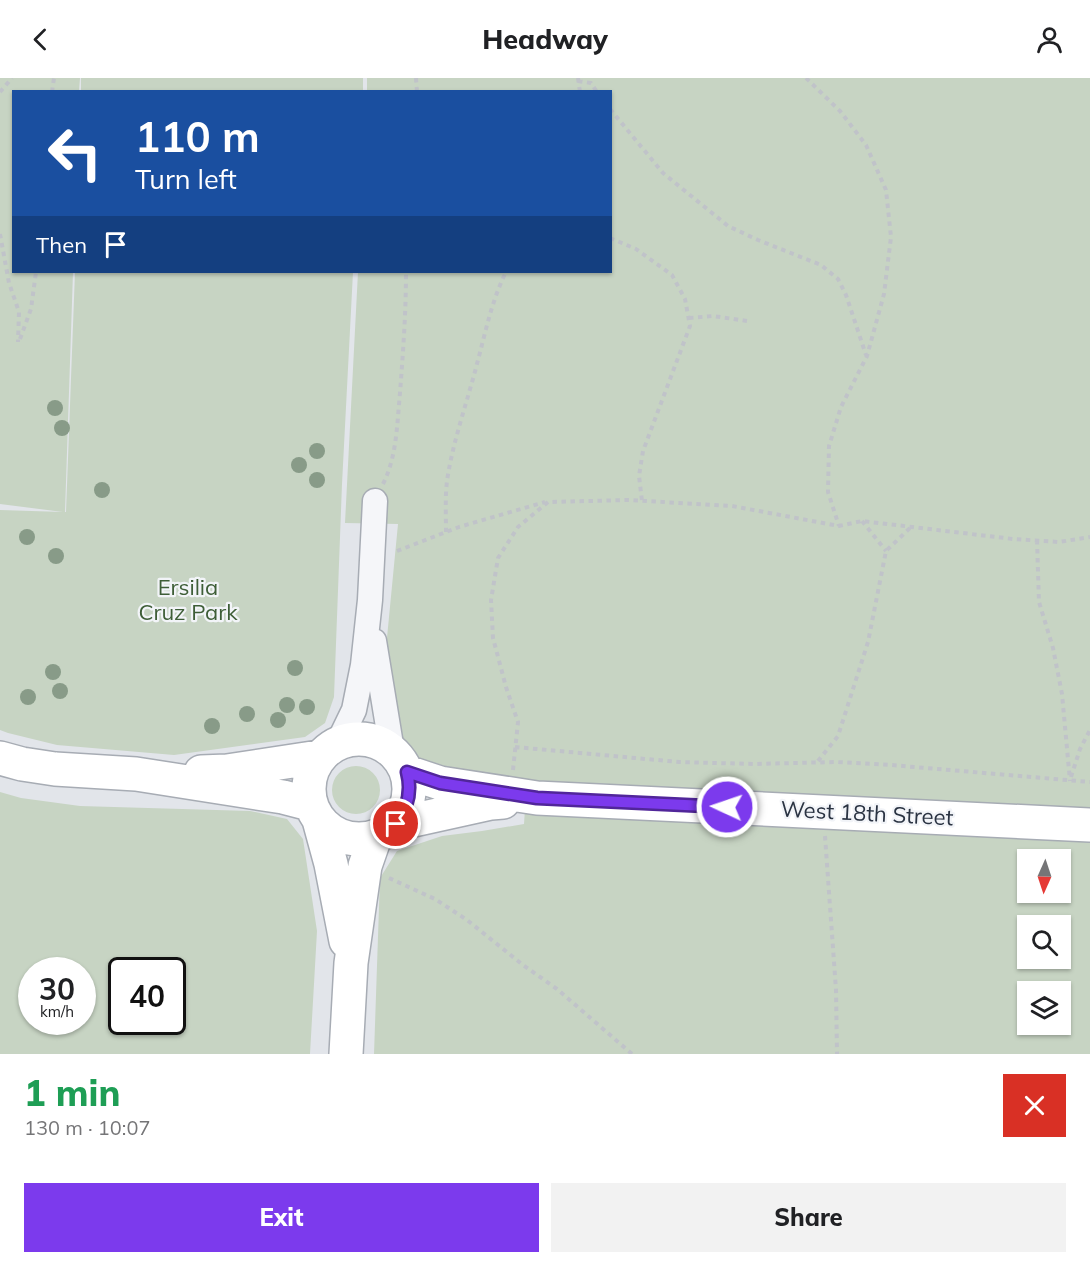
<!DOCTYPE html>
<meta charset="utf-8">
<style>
body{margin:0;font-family:Mulish,sans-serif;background:#f2f2f2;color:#202124;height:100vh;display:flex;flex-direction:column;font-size:22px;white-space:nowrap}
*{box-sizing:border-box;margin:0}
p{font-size:20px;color:#757577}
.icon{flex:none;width:33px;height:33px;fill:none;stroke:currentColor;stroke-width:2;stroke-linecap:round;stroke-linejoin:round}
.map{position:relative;height:976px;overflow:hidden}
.panel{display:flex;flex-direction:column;background:#fff;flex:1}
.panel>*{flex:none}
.top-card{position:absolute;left:12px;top:12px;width:600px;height:183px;border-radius:0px;box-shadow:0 2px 4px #0004;background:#1a4fa0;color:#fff;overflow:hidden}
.needle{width:39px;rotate:183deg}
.tools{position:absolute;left:1017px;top:771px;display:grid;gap:12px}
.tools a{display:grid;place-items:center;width:54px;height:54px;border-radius:0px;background:#fff;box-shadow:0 2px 4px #0004;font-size:30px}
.speed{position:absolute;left:18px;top:879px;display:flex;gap:12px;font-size:30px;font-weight:700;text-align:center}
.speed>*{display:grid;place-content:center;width:78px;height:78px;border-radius:50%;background:#fff;box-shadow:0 2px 4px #0004;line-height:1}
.speed small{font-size:15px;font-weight:400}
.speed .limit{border:3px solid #111;border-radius:9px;background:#fff;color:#111}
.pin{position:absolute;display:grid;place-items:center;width:51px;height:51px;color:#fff;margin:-26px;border:3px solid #fff;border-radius:50%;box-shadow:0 2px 6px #0007}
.me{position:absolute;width:66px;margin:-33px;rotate:273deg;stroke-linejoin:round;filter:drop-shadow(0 0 4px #0008)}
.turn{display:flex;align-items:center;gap:21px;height:126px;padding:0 24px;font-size:27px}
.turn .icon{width:78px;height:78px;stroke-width:2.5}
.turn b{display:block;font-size:42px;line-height:51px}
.then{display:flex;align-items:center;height:57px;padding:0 24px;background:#0003;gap:12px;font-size:22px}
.round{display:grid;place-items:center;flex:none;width:63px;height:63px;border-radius:0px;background:#f2f2f2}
.summary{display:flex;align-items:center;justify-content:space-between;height:102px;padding:0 24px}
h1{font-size:36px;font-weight:800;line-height:45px;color:#1e9e55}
.button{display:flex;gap:12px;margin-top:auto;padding:12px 24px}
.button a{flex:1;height:69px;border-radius:0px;background:#7c3aed;color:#fff;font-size:24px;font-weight:800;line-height:69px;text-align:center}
.button a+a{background:#f2f2f2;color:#202124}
header{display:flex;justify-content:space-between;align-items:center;height:78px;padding:0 24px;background:#fff;font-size:27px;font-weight:800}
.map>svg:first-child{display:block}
.green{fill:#c7d4c3;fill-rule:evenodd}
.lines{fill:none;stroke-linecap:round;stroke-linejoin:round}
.street-casing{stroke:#a7acb4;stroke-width:27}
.secondary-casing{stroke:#a7acb4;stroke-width:36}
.path{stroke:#c0c3c9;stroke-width:4;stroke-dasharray:4.5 4.5;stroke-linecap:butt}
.street{stroke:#f5f6f9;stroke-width:24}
.secondary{stroke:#fff;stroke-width:33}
.tree{fill:#889b88}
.route-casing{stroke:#51269a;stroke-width:15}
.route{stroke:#7c3aed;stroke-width:10}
.labels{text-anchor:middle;stroke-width:4.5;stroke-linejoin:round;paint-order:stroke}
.park-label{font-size:22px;fill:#3e5e37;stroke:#f2f4f8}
.street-label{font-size:22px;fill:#2a3342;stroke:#f2f4f8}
</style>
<header><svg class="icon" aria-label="back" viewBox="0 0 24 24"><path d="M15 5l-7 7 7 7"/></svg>Headway<svg class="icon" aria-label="person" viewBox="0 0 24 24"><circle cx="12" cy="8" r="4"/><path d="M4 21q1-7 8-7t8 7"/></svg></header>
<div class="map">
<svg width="1090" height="976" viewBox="0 0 1090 976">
<rect width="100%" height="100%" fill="#e2e5ea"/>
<path class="green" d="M0 0H80L79 13 14 14V194H73L65 434H66L75 194H353L342 406 334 619 325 645 305 659 174 677 57 667 8 655 0 652V432L63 434 0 426Z
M81 0H363V14H81Z
M367 0H1090V976H374L380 800 397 773 442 758 482 753 524 746 527 701H474L418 689 401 667 386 570 398 446 345 445 358 194H610V14L367 13ZM1028 782H1060V814H1028ZM1028 848H1060V880H1028ZM1028 914H1060V946H1028Z
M332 712a24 24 0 1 1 48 0a24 24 0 1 1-48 0Z
M0 714 21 720 80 728 250 733 287 741 303 761 317 853 310 976H0ZM82 892V944H32V892ZM172 892V944H122V892Z"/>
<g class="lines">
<g class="street-casing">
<path id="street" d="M374 563 392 673
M338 665 354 632 363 587 370 522 375 423"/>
</g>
<g class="secondary-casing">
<path id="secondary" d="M309 711a50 50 0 1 1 100 0a50 50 0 1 1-100 0Z
M0 680 22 686 55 691 136 696 283 719 310 726
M201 694 227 693 319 679
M407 694 440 705 537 720 1090 747
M319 742 331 786 346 863
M396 746 491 725 503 724
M346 976 351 885 365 788 375 759"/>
</g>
<path class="path" d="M416 0 417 14
M578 0 580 14
M806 0 840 33 866 67 886 112 891 159 884 216 867 278 841 329 829 368 828 414 839 448
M578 3 591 5 597 14
M0 14 12 0
M52 14 54 0
M610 31 663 95 728 148 758 162 821 187 838 201 846 217 866 277
M0 156 9 205 19 234 18 264
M610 160 636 171 672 197 685 221 690 248 643 373 639 398 642 423
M689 240 713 238 747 243
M20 261 31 231 36 194
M383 406C397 378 397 346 400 315 403 275 406 234 406 194
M862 443 886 473
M446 454C446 438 445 420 447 403 453 362 468 322 478 282 486 252 492 222 506 194
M1037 462 1039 524 1053 570 1062 616 1070 703
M397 473 459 449 545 424
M515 669 679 684 754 686 836 684 891 687 1090 704
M818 683 838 658 868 564 886 473 911 449
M513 692 518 644 506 609 493 560 491 522 498 480 518 449 548 424 628 422 732 428 839 448 862 443 1013 461 1059 464 1090 459
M1071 699 1080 671 1090 652
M825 758 836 912 837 976
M389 800 435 821 467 842 523 887 557 911 632 976"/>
<use href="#street" class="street"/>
<use href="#secondary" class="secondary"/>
</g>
<g class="tree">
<circle cx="55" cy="330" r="8"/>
<circle cx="62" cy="350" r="8"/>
<circle cx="317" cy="373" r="8"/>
<circle cx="299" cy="387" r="8"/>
<circle cx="317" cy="402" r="8"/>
<circle cx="102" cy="412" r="8"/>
<circle cx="27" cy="459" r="8"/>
<circle cx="56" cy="478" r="8"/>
<circle cx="295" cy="590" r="8"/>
<circle cx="53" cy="594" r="8"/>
<circle cx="60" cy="613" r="8"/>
<circle cx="28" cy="619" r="8"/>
<circle cx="287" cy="627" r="8"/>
<circle cx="307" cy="629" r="8"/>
<circle cx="247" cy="636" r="8"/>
<circle cx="278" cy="642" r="8"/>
<circle cx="212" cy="648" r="8"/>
</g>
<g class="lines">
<g class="route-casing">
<path id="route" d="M396 746C408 730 412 713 407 694L440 705 537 720 727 729"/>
</g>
<use href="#route" class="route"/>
</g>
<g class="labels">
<g class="park-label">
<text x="188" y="517">Ersilia<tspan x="188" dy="25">Cruz Park</tspan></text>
</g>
<g class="street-label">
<text transform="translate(867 735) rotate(3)" y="8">West 18th Street</text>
</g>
</g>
</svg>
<div class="tools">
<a><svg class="needle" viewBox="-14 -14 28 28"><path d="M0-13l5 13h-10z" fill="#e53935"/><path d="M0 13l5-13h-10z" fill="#757577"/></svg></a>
<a><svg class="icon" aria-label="search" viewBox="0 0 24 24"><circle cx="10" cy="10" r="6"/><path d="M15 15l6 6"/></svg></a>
<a><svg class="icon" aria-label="layers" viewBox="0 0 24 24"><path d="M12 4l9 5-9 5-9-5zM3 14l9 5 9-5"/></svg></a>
</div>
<div class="speed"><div>30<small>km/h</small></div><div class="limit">40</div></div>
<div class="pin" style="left:396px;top:746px;background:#d93025"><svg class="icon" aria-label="arrive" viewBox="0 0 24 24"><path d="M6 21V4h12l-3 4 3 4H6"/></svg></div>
<svg class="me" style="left:727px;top:729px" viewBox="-20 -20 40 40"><circle r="17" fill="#7c3aed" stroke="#fff" stroke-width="3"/><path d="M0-11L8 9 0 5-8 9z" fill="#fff"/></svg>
<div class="top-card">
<div class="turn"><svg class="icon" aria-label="left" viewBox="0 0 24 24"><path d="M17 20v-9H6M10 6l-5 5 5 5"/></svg><div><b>110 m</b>Turn left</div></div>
<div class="then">Then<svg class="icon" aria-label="arrive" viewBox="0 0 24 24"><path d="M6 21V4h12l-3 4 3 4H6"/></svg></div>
</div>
</div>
<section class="panel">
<div class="summary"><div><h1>1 min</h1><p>130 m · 10:07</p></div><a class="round" style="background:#d93025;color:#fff"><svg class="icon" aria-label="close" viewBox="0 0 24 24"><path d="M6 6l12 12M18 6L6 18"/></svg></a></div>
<div class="button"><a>Exit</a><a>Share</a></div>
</section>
